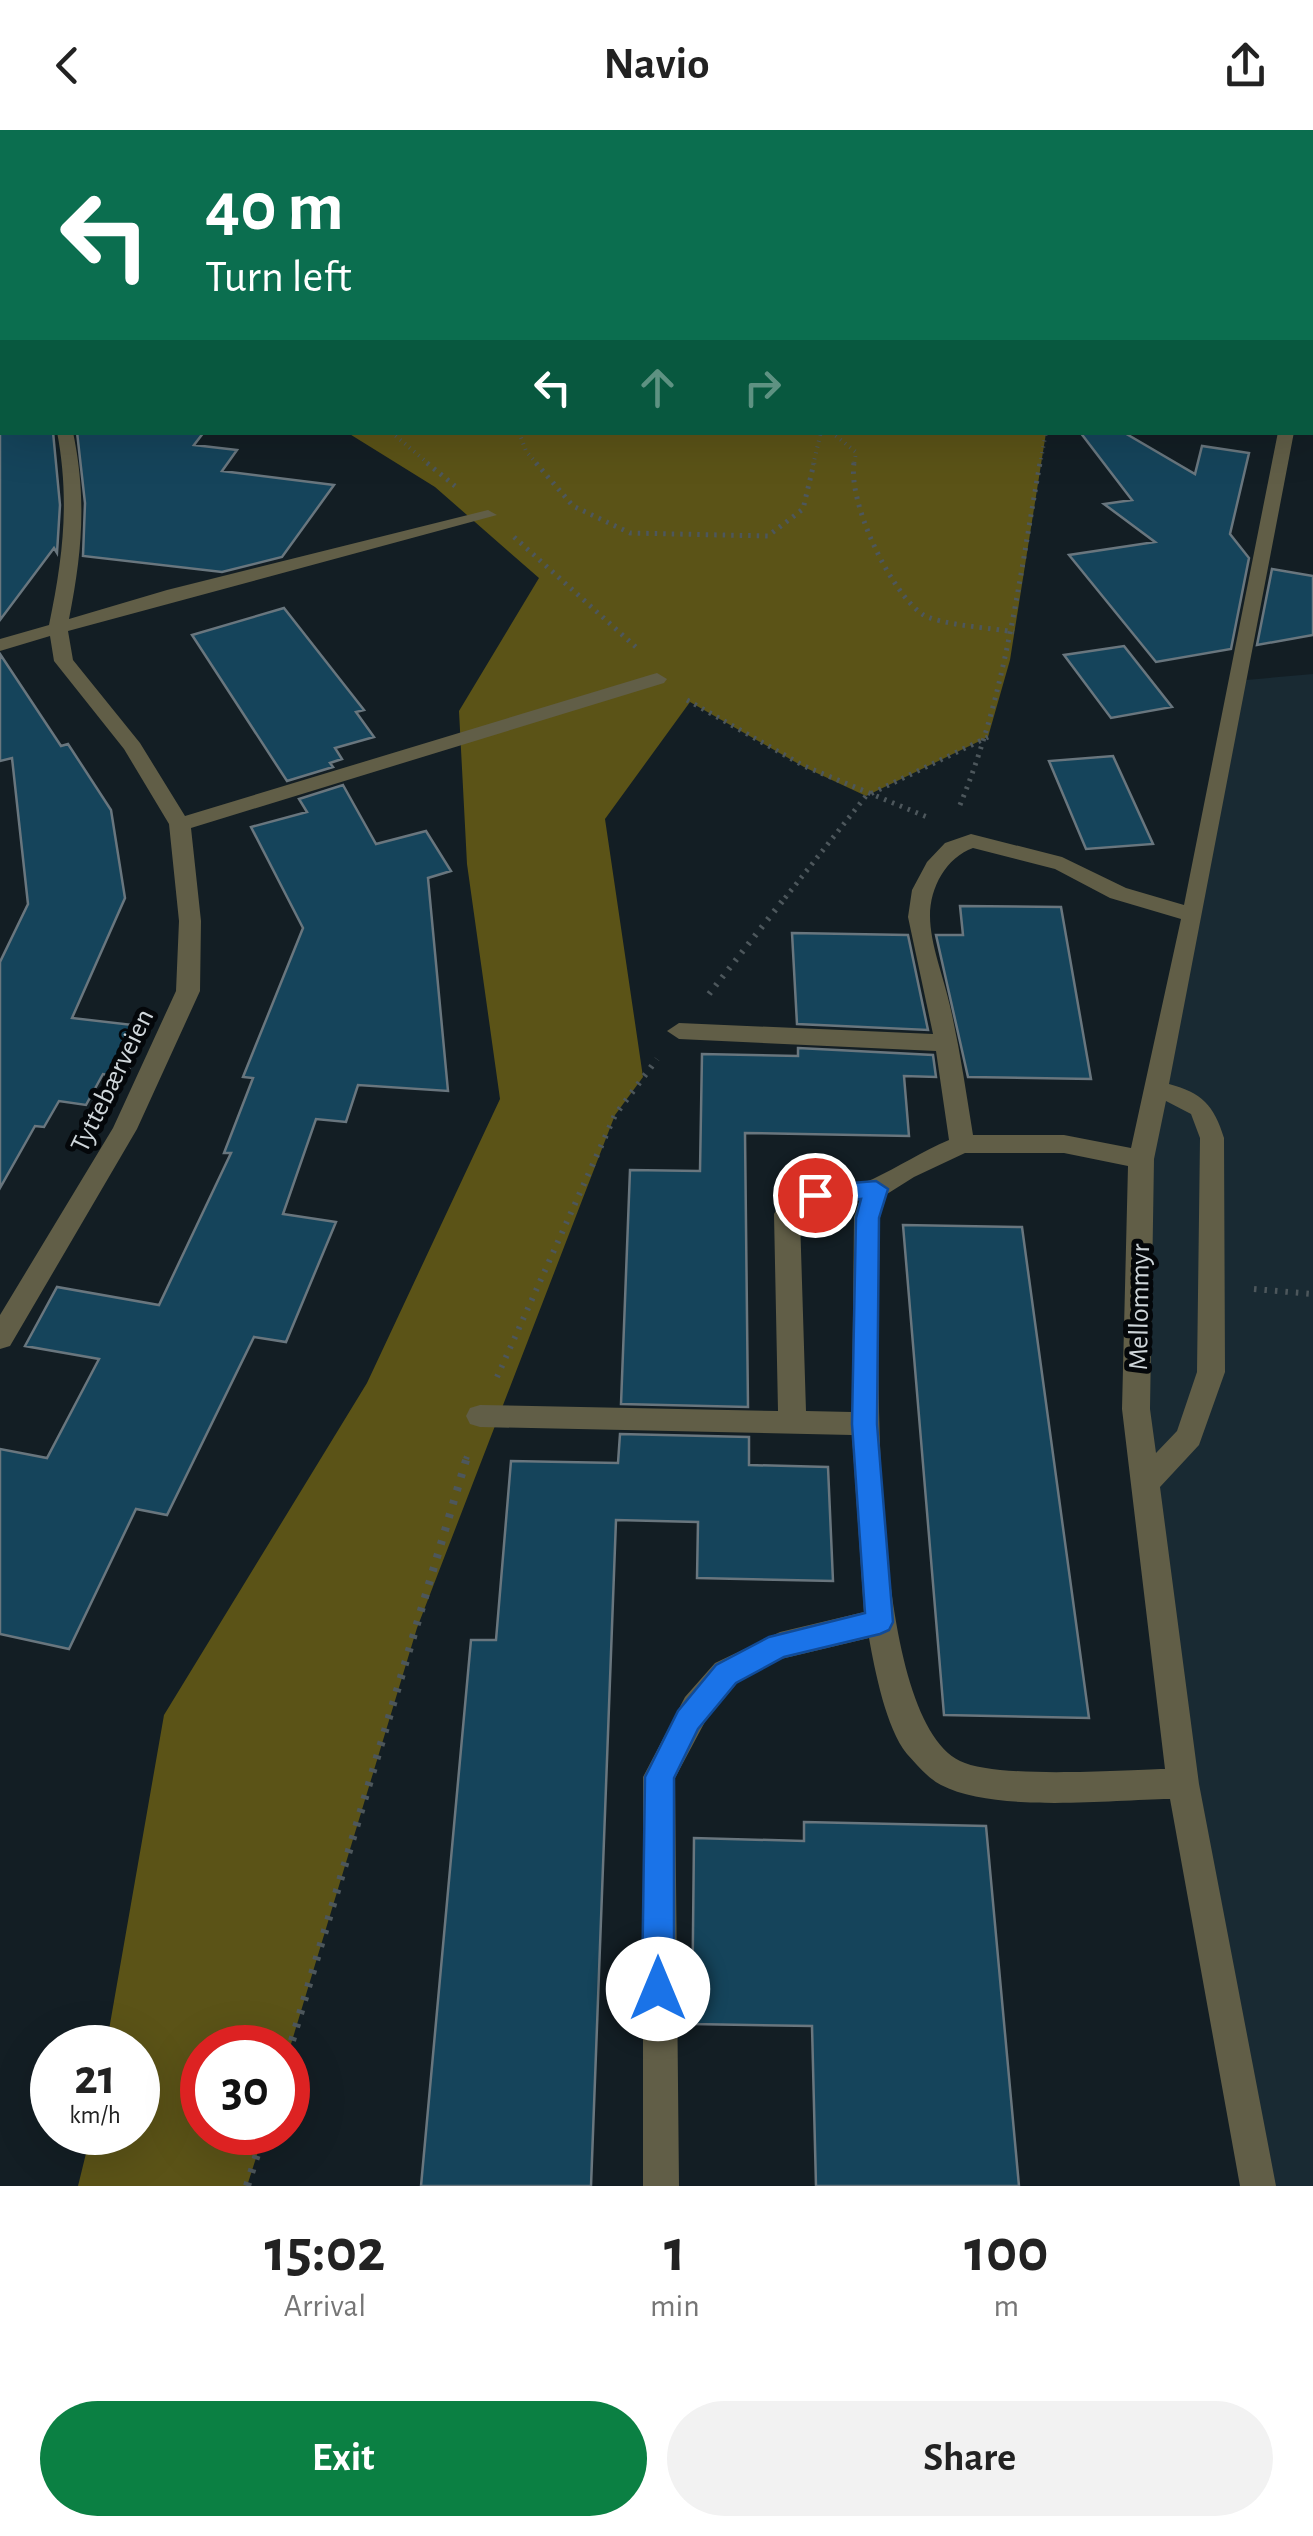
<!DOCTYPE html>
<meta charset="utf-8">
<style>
body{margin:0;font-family:"Alegreya Sans",sans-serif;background:#f2f2f2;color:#222;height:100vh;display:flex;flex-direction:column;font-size:38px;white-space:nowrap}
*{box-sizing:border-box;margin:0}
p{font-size:32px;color:#767676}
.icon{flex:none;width:55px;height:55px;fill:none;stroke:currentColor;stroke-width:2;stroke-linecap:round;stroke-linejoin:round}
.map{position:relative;height:2056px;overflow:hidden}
.details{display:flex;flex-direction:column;background:#fff;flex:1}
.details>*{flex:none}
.top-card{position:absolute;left:0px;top:0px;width:1315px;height:305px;box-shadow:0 10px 40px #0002;background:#0b6e4f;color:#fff;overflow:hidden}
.speed{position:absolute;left:30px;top:1895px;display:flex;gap:20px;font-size:50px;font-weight:700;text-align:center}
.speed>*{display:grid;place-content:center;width:130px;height:130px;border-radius:50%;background:#fff;box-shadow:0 10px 40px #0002;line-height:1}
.speed small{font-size:25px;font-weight:400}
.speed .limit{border:15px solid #d22;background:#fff;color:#111}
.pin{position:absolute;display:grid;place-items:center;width:85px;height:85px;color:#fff;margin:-42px;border:5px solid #fff;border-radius:50%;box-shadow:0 2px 10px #0007}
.me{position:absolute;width:110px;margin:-55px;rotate:0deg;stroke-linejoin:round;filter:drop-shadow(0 0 8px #0008)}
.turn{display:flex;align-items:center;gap:35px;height:210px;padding:0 40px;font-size:45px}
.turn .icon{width:130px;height:130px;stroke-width:2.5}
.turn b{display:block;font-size:70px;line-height:85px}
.lanes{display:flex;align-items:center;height:95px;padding:0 40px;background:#0003;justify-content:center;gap:50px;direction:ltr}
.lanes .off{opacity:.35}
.eta{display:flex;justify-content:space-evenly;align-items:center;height:170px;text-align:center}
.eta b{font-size:60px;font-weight:700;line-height:70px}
.primary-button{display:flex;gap:20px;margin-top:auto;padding:20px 40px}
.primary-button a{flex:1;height:115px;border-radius:60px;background:#0b8043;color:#fff;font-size:40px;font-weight:700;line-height:115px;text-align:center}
.primary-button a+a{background:#f2f2f2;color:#222}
header{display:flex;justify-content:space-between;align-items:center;height:130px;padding:0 40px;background:#fff;font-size:45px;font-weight:700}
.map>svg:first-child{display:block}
.built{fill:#192a33}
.forest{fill:#5b5317}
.building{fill:#15445b;stroke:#69767e;stroke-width:2.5}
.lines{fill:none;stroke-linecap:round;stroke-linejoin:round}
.path-far3{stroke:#4d575c;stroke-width:4;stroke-dasharray:1 5;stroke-linecap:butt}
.path-far2{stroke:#4d575c;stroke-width:5;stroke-dasharray:2.5 6;stroke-linecap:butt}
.path-far1{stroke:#4d575c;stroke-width:6;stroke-dasharray:2.5 8;stroke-linecap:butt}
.path{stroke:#4d575c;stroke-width:8;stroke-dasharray:4 10;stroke-linecap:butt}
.minor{fill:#615e47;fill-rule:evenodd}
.route{fill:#1a73e8;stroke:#114b97;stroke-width:2.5}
.labels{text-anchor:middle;stroke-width:10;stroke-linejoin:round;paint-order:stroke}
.street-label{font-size:28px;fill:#cfd6da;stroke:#04070a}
</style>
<header><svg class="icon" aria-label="back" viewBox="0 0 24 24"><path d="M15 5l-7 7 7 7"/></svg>Navio<svg class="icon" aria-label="share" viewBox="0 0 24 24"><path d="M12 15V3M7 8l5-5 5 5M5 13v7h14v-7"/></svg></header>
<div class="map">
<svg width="1313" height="2056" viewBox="0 0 1313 2056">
<rect width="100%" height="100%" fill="#131e24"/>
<path class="built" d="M1313 544V2056H1258L1136 1279 1141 1029 1235 551Z"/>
<path class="forest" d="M0 0H1137L1138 2H2V91Z
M348 303H1046L1010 530 988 607 866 666 804 637 690 572 605 689 643 947 615 985 417 1498 288 1924V1918H202V2002L264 2003 247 2056H78L91 2003 138 2002V1918L106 1917 164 1585 367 1253 500 969 467 734 459 581 539 448 435 357Z"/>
<path class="building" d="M0 302H53L60 375 57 423 54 418 0 490Z
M77 302H204L194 315 237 320 222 341 334 355 282 427 222 442 83 426 85 373Z
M1080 302H1123L1195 344 1202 316 1249 323 1230 404 1249 428 1231 519 1156 532 1069 425 1155 412 1104 374 1132 370Z
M1272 439 1313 446V505L1257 515Z
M284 478 364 580 356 582 374 607 335 618 342 629 330 633 333 637 287 651 192 505Z
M1124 516 1172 577 1111 588 1064 525Z
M0 524 61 616 68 614 111 680 125 768 72 888 150 897 125 947 103 944 86 975 59 971 44 997 35 996 0 1058V832L28 774 12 628 0 631Z
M1113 626 1153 714 1086 719 1049 631Z
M343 655 376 714 426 701 451 741 428 748 448 961 358 955 346 992 316 989 283 1084 336 1092 286 1212 254 1207 167 1385 136 1379 69 1519 0 1504V1319L47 1328 99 1229 25 1216 57 1157 159 1175 231 1023H224L253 948 243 947 303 798 251 697 307 682 299 669Z
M960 776 1061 777 1091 949 968 947 936 805H963Z
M792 803 908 805 928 900 797 894Z
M798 918 933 925 936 947 904 946 909 1006 745 1003 748 1277 621 1274 630 1040 700 1041 702 924 798 926Z
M903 1095 1022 1097 1089 1588 944 1585Z
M620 1304 749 1307V1335L828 1337 833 1451 697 1448 698 1392 616 1390 591 2056H421L471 1510H496L511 1331 618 1333Z
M804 1692 986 1696 1019 2056H816L812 1896 692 1894 694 1708 804 1711Z"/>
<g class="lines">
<path class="path-far3" d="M31 0 47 2
M746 0 750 2
M221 2 245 0
M391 302 430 335
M519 302 526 321 538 335
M831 302 856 322 854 335
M813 335 821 302
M1040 335 1046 302"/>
<path class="path-far2" d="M427 333 455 356
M536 333 573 376 630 403 768 406 803 379 814 333
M854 333C848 372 889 460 922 484 938 495 993 498 1014 502
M514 407 638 519
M687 570 804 636 927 687
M960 675C1006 564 1019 450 1040 333
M785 768 866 666 988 607"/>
<path class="path-far1" d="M709 864 787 765
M1254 1159 1313 1164
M497 1247 615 985 657 929
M466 1329 468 1324"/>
<path class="path" d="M288 1924 467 1327
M247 2056 264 2002"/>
<path class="minor" d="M1313 166V178H1312V167Z
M0 205 2 206V218L0 217Z
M1312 223 1313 224V234H1312Z
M57 302H73C87 369 82 423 69 489L167 460 488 380 497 385 68 501 73 530 140 613 185 686 650 545 657 543 667 549 664 553 191 698 201 791 200 861 137 999 10 1216 0 1219V1185L113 998 176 861 179 791 169 694 124 619 54 531 50 506 0 521V509L49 495C63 428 70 370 57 302Z
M1278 302H1294L1169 954C1202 963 1214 975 1224 1008L1225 1242 1199 1315 1160 1357 1199 1654 1276 2056H1240L1170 1669C1108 1670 995 1683 941 1655 929 1649 916 1634 907 1624 886 1598 875 1541 869 1508L781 1529 737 1553 707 1588 675 1648 679 2056H643V1647L685 1567 715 1533 780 1502 864 1482 852 1305 480 1297 470 1294 466 1286 470 1278 480 1275 778 1281 774 1084C796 1045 840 1063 873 1049 898 1037 923 1021 949 1010L936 921 679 909 667 901 679 893 933 904 908 787 912 760 927 732 945 713 971 704 1062 727 1126 758 1184 775ZM973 718 1055 739 1110 768 1181 789 1131 1018 1064 1005H973C966 962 960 919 950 876 944 848 930 814 930 786 930 757 946 728 973 718ZM1166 971 1191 984 1200 1008 1197 1242 1177 1301 1156 1323 1150 1279 1154 1029ZM965 1023H1064L1128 1036 1122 1279 1165 1639C1120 1640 997 1649 960 1631 863 1582 879 1189 880 1087L887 1064 914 1047ZM860 1070 854 1087 852 1282 806 1281 800 1088 821 1074Z"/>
</g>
<path class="route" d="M876 1051 888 1059 879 1088 877 1294 893 1492 889 1500 880 1504 784 1527 736 1553 698 1599 674 1648V1859L669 1870 658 1875 647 1870 642 1859 645 1647 678 1581 716 1535 769 1507 865 1483 852 1294 856 1088 861 1069 815 1073 804 1065 815 1056Z"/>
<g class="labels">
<g class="street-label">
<text transform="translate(111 950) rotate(-64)" y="10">Tyttebærveien</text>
<text transform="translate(1138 1177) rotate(-89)" y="10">Mellommyr</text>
</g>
</g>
</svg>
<div class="speed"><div>21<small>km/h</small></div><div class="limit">30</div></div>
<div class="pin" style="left:815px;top:1065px;background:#d93025"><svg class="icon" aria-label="arrive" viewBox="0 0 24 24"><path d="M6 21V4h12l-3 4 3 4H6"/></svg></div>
<svg class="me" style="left:658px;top:1859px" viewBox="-20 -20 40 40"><circle r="19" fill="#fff"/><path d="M0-13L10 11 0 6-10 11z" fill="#1a73e8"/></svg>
<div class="top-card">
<div class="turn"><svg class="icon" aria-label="left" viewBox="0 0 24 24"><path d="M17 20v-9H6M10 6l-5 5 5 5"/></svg><div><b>40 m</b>Turn left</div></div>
<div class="lanes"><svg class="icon" aria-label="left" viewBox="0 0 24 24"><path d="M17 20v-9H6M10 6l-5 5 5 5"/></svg><svg class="icon off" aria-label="ahead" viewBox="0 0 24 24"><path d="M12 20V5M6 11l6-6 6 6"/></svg><svg class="icon off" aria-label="right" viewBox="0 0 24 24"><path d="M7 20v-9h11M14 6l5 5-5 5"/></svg></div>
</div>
</div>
<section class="details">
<div class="eta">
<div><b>15:02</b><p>Arrival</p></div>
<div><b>1</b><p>min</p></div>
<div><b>100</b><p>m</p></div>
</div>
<div class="primary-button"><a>Exit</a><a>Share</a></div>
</section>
